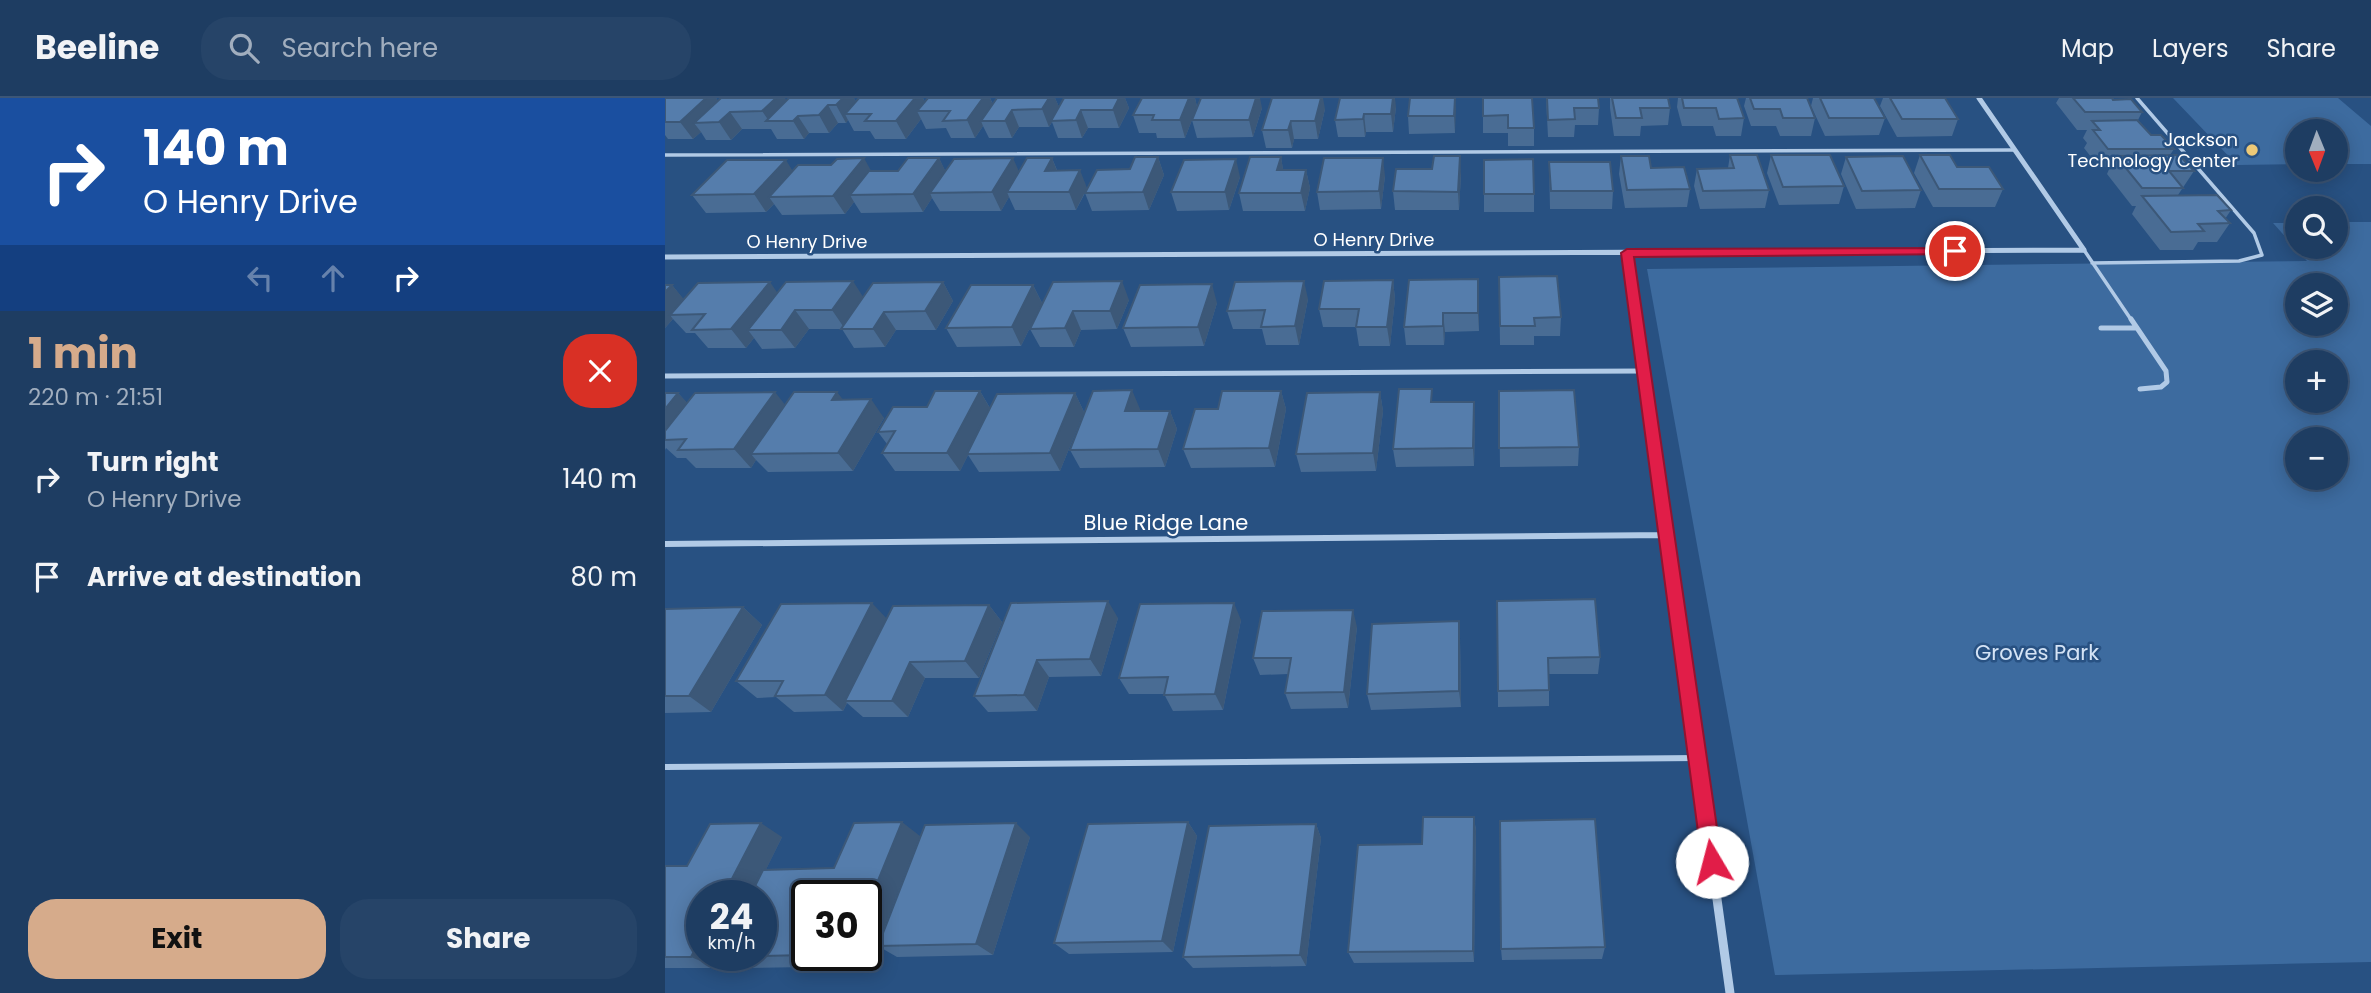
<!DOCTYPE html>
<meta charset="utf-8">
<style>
body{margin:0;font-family:Poppins,sans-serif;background:#264468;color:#f1f3f6;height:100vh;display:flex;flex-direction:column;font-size:26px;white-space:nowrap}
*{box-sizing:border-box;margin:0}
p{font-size:23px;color:#a1aebe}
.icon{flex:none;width:38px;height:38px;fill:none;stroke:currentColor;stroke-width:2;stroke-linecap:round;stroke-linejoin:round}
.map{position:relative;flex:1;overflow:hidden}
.side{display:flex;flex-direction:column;background:#1e3d62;width:665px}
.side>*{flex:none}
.top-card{background:#1a4fa0;color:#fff;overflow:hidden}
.needle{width:46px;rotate:179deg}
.tools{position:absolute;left:1620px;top:21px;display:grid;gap:14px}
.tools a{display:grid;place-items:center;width:63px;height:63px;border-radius:50%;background:#1e3d62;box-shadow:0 4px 18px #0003,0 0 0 2px #3c5677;font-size:35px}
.speed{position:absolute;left:21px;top:782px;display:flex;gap:14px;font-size:35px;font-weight:700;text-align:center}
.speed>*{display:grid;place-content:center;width:91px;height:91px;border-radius:50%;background:#1e3d62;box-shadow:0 4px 18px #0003,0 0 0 2px #3c5677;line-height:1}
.speed small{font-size:18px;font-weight:400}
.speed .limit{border:4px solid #111;border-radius:10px;background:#fff;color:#111}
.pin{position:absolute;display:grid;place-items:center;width:60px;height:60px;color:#fff;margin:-30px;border:4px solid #fff;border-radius:50%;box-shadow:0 2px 7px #0007}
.me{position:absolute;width:77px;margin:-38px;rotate:352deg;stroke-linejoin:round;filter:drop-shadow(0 0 5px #0008)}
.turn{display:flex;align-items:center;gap:24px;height:147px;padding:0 28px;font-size:32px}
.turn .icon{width:91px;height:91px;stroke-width:2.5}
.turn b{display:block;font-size:49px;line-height:60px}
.lanes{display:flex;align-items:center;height:66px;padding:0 28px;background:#0003;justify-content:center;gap:35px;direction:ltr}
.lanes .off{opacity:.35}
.round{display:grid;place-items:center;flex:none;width:74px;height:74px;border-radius:28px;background:#264468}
.head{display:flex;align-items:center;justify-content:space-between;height:119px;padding:0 28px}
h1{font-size:42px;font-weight:700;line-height:52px;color:#d6ab8b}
.primary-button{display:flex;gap:14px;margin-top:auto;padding:14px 28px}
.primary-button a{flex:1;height:80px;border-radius:28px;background:#d6ab8b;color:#111;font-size:28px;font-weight:700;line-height:80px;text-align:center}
.primary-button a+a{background:#264468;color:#f1f3f6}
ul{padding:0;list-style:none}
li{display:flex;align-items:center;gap:21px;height:98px;padding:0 28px}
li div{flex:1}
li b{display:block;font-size:26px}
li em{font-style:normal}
header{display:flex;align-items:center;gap:42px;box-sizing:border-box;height:98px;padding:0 35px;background:#1e3d62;border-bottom:2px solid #3c5677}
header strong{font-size:33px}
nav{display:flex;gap:38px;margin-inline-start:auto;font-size:24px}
.search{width:490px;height:63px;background:#264468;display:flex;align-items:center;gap:18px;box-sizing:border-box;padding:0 24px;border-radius:28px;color:#a1aebe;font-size:26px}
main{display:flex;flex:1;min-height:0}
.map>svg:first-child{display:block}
.green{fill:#3d6b9f;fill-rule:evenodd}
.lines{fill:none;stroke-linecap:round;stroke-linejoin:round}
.lane-far2{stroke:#b1cae6;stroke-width:3.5}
.lane-far1{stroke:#b1cae6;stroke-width:5}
.lane{stroke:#b1cae6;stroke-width:6}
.street-far2{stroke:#b1cae6;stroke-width:5}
.street-far1{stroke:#b1cae6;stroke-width:6}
.street{stroke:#b1cae6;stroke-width:9}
.wall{fill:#496c94;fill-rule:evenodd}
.shaded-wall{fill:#3c5878}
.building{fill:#557dac;stroke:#3c5878;stroke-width:2}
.route{fill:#e11d48;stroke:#92132f;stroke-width:2}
.poi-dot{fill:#edc977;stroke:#285182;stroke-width:2.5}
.labels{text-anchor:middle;stroke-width:5;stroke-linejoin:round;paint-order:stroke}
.far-poi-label{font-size:18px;fill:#fff;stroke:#285182;text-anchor:end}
.far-street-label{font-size:18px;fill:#fff;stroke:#285182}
.street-label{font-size:21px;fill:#fff;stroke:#285182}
.park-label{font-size:21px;fill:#d4e3f5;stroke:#285182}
</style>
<header>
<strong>Beeline</strong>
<div class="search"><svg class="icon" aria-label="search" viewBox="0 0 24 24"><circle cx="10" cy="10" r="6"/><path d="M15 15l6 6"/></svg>Search here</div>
<nav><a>Map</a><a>Layers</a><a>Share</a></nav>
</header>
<main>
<section class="side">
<div class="top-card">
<div class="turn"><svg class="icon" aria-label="right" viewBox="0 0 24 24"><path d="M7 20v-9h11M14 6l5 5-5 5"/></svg><div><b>140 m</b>O Henry Drive</div></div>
<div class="lanes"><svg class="icon off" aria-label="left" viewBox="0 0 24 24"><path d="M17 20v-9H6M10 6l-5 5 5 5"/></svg><svg class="icon off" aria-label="ahead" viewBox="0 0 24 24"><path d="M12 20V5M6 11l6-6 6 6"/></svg><svg class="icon" aria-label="right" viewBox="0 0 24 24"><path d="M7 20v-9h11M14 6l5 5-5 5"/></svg></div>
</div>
<div class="head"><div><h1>1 min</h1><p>220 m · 21:51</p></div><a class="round" style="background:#d93025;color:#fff"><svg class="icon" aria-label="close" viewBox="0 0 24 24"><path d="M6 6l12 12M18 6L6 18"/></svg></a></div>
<ul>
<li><svg class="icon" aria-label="right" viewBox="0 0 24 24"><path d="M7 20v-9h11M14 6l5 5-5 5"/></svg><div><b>Turn right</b><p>O Henry Drive</p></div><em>140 m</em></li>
<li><svg class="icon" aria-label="arrive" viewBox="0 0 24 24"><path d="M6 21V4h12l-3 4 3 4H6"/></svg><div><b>Arrive at destination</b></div><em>80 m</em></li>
</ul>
<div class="primary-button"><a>Exit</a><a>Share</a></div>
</section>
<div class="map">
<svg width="1706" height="895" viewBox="0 0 1706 895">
<rect width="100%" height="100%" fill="#285182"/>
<path class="green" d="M1508 0H1673L1706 28V66H1671V33H1633V66L1572 67Z
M1671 124H1706V864L1110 877 982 171 1642 163 1608 125H1633V149H1671ZM1633 187H1671V226H1633ZM1633 264H1671V303H1633ZM1633 341H1671V380H1633Z"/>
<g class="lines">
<path class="lane-far2" d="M0 57 1349 52
M1419 152 1467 223
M1427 165 1574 163 1597 157 1589 135 1472 0"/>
<path class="lane-far1" d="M1466 221 1501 273 1502 284 1496 289 1475 291
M1436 230H1472
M0 278 979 273"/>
<path class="lane" d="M0 669 1033 660"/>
<path class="street-far2" d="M1314 0 1419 152
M962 155 971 223
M0 159 1419 152"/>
<path class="street-far1" d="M971 221 1012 514
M0 446 1003 437"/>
<path class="street" d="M1012 512 1065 895"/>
</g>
<path class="wall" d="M0 0H51L53 3H122L124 0H189L190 3 194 0H258L260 4 263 0H325L328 6 332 0H390L394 9 399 0H460L464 10 454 30H423L417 40H393L387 24 384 29H354L347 40H324L318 28 310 40H286L281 30 261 31 256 21 241 41H210L205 33H189L183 22 181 25H173L164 35H144L139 41H112L106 31H77L66 42H41L36 34 28 41H3L0 37Z
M477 0H530L532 9 520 40H492L491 35H474L468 17Z
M745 0H790V35L744 36 743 18Z
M818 0 869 30V48H843V35H818Z
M881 0H933L934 10 933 27H910L909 39H883Z
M945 0H1003L1005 10 1003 27 976 28 975 38H949L945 10Z
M1013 0H1072L1079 20 1076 38H1051L1048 28H1017L1012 9Z
M1081 0H1142L1150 20 1146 38H1115L1111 28H1086L1079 8Z
M1148 0H1209L1220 20 1214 37 1160 38 1146 8Z
M1218 0H1280L1293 21 1287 38 1232 39 1215 8Z
M1394 0H1447L1477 14 1473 22 1486 37 1509 51 1505 57 1529 73 1513 97 1566 112 1560 121 1565 125 1552 144H1533L1528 152H1495L1467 116 1471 108H1467L1442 76 1445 69H1434L1419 50 1422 45 1418 40 1422 32H1412L1391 5Z
M731 9 728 34H701L700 39H673L670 22Z
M597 10 588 39 532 40 527 22Z
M660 11 653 41H629L627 50H601L597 32Z
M1065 57 1104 92 1100 110 1035 111 1029 88 1032 71 1063 70Z
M1106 57 1179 88 1174 106 1114 107 1102 75Z
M1255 57 1292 69 1338 91 1330 109H1268L1249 75Z
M956 58 986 70 1025 91 1022 109 960 110 954 76Z
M493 59 499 77 484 112 427 113 420 95 411 112H350L344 99 336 113H275L267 100 258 114 196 115 189 104 180 116 117 117 109 106 101 114 41 115 27 97 128 73H233L274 60 280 73 354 74 387 60 392 72 422 90Z
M616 59 618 72H641L645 90 640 113H578L574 95Z
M1181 59 1256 92 1250 110 1191 111 1176 76Z
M884 64 948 93 947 111H885Z
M767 71 796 76 794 112H730L728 93Z
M720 78 716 111 655 112 652 94Z
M575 79 564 112 512 113 506 94Z
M819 96H869V114H819Z
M834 179 896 219 895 238H869V247H835Z
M728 182 730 201 725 248H694L691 229H658L654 211Z
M278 184 288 203 271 232H231L220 249 189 250 177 231H144L130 250 97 251 89 240 81 250H43L30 235H21L8 221 0 230 7 187 18 201 112 195 198 200Z
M388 184 464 202 452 231 416 232 409 249H375L365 231Z
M368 187 377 205 356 248 292 249 281 230Z
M814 200V233L780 234 779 247H741L739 229Z
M643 201 634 247H601L597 231H568L562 213Z
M552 205 539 248 466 249 458 230Z
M315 293 325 310 410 295 419 314 395 373 314 374 303 357 295 373H230L217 355 222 346 213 334 262 309Z
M616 293 621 311 610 369 526 370 518 351 553 311Z
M834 293 914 349 913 368 835 369Z
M715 294 718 313 711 373 636 374 631 356Z
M0 295H13L22 305 120 307 178 301 219 320 188 373 103 374 91 362 86 370H31L21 360H12L1 350 0 352Z
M768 304 810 322 809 368 731 369 728 351Z
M475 311 474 313H505L512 331 500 369 415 370 405 352Z
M832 503 935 559 933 576H884V608L833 609Z
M346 505 453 520 436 578 384 579 372 613 323 614 309 598Z
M324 507 337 524 314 580H260L243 619H198L182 605 178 613 129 614 111 599 92 600 71 583 221 520Z
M78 509 97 527 46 614 0 615V511Z
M576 522 558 612 508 613 499 596H464L454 580Z
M794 523 795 540 796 609 706 612 702 596Z
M692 529 683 610 626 611 620 595 623 576 595 577 588 560Z
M809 719 811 733 809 864 689 865 683 854 757 746Z
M523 724 532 738 508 854 404 856 389 845Z
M651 726 656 740 641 868 528 870 518 859Z
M255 738 204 868 80 870 57 860 52 870H0V768H22L117 739 101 771 169 770ZM201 798V858H142Z
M365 739 328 857 232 859 213 848Z
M940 849 937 861 837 862 836 851Z"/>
<path class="shaded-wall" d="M41 0H51L59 12 29 25 36 34 28 41 15 24Z
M111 0H120L127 11 104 23 97 13Z
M178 0H189L194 10 180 16 183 22 181 25 171 7Z
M250 0H258L263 11 252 13 256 21 241 41 231 23Z
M318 0H325L330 11 316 23 318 28 310 40 302 22Z
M384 0H390L395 11 386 23 387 24 384 29 377 11Z
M454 0H460L464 10 454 30 448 12Z
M524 0H530L532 9 520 40 515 22Z
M591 0H595L597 10 588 39 584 22Z
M656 0H658L660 11 653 41 650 23Z
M728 0H730L731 9 728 34 726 16Z
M790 0 791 11 790 35 789 18Z
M163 7 173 25 164 35 154 17Z
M347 12 354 29 347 40 340 23Z
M416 12 423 30 417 40 411 22Z
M65 14 77 31 66 42 54 24Z
M699 16 701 34 700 39 698 21Z
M133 18 144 35 139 41 128 23Z
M626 23 629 41 627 50 623 32Z
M795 58 796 76 794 112 793 94Z
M493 59 499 77 484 112 478 94Z
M616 59 619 77 612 72Z
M199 60 209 78 185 97 189 104 180 116 168 98Z
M274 60 283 78 265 95 267 100 258 114 248 96Z
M348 60 356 78 342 94 344 99 336 113 327 94Z
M387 60 394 78 380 73Z
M718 60 720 78 716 111 714 93Z
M571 61 575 79 564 112 560 94Z
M121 62 132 80 104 99 109 106 101 114 89 96Z
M415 72 422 90 411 112 404 94Z
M641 72 645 90 640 113 636 95Z
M813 181 814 200V233L813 215Z
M728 182 730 201 725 248 722 229Z
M188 183 200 202 180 231 167 212Z
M457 183 464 202 452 231 445 213Z
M639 183 643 201 634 247 630 228Z
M105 184 118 203 83 232 89 240 81 250 66 231Z
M278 184 288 203 271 232 260 213Z
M547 186 552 205 539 248 533 229Z
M7 187 22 205 5 217 8 221 0 230V194Z
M368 187 377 205 356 248 347 229Z
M130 212 144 231 130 250 116 232Z
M408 213 416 232 409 249 400 230Z
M219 214 231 232 220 249 208 231Z
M778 215 780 234 779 247 778 228Z
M467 292 475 311 468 332 460 313Z
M315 293 326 312 295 373 282 355Z
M616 293 621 311 610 369 604 350Z
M110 294 125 313 86 356 91 362 86 370 69 351Z
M172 294 186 312 167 302Z
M715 294 718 313 711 373 708 355Z
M13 295 30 313 0 342V311Z
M410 295 419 314 395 373 385 355Z
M206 301 219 320 188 373 173 355Z
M809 304 810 322 809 368 808 350Z
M505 313 512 331 500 369 493 351Z
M443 503 453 520 436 578 425 561Z
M207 505 223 522 180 603 182 605 178 613 160 597Z
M569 505 576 522 558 612 550 596Z
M324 507 337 524 314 580 300 563Z
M78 509 97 527 46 614 24 598Z
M688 512 692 529 683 610 679 594Z
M794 523 795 540 796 609 794 593Z
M372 562 384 579 372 613 359 597Z
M245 564 260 580 243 619 227 603Z
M809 719 811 733 809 864 808 853Z
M237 724 255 738 204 868 184 858H201V812Z
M523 724 532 738 508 854 497 843Z
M96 725 117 739 88 798H58Z
M351 725 365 739 328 857 311 846Z
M651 726 656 740 641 868 635 857Z
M37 838V858H58L52 870 26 859Z"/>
<path class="building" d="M0 0H41L15 24H0Z
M56 0H111L97 13 65 14 54 24 29 25Z
M124 0H178L171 7H163L154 17 133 18 128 23H101Z
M194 0H250L231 23H200L206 16H180Z
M263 0H318L302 22 278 23 285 13H252Z
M332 0H384L377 11 347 12 340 23H316Z
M399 0H454L448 12H416L411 22 386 23Z
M477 0H524L515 22H487L489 17H468Z
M536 0H591L584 22H527Z
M607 0H656L650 23H626L623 32H597Z
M675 0H728L726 16H699L698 21 670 22Z
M745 0H790L789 18H743Z
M818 0H867L869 30H843V17L818 18Z
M882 0H933L934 10H909L910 21 883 22Z
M947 0H1003L1005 10H975L977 20H951Z
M1017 0H1072L1079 20 1054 21 1051 10H1019Z
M1085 0H1142L1150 20H1118L1115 11H1089Z
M1155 0H1209L1220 20H1164Z
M1225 0H1280L1293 21H1237Z
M1408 0H1447L1448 2 1466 1 1477 14H1420Z
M1472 22 1486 37H1496L1509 51H1443L1428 32H1435L1427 23Z
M1065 57H1092L1104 92 1038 93 1032 71 1069 70Z
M1106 57H1165L1179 88 1118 89Z
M1255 57H1285L1292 69H1324L1338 91H1274Z
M1514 57 1529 73H1504L1518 90H1477L1451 58Z
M769 58H795L793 94 728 93 731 71H767Z
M956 58H984L986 70 1019 69 1025 91 962 92Z
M1238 58 1256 92 1197 93 1181 59Z
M470 59H493L478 94 420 95 432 72 465 71Z
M585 59H616L612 72H641L636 95H574Z
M199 60 168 98 104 99 133 67H166L172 61Z
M243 60H274L248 96 185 97 204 73H233Z
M348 60 327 94 265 95 289 61Z
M362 60H387L380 73 415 72 404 94H342Z
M659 60H718L714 93 652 94Z
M571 61 560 94H506L519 62Z
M868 61 869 96H819V62Z
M62 62H121L89 96 27 97Z
M884 64H945L948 93H886Z
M1552 97 1566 112 1553 113 1565 125 1533 126 1539 133 1506 134 1477 98Z
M892 178 896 219 869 220 870 228H835L834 179Z
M813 181V215H778V228L739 229 744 182Z
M728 182 722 229H691L694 211H654L659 183Z
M188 183 167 212H130L116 232H83L121 184Z
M457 183 445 213H408L400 230 365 231 388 184Z
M639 183 630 228 596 229 600 212 562 213 570 184Z
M105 184 66 231 27 232 40 216 5 217 33 185Z
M278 184 260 213 219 214 208 231H176L208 185Z
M547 186 533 229 458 230 475 187Z
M0 187H7L0 194Z
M306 187H368L347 229 281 230Z
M734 291H767L766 304H809L808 350 728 351Z
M467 292 460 313H505L493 351 405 352 428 293Z
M909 292 914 349 834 350V293Z
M270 293H315L282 355H217L230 333 213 334 228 309H262Z
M557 293H616L604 350 518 351 530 311H553Z
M110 294 69 351 13 352 21 341 0 342V333L30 295Z
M129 294H172L167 302 206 301 173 355 86 356Z
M715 294 708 355 631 356 642 295Z
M0 295H13L0 311Z
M410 295 385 355 302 356 332 296Z
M930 501 935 559 883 560 884 592 833 593 832 503Z
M443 503 425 561 372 562 359 597 309 598 346 505Z
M207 505 160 597 110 598 118 583H71L116 506Z
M569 505 550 596 499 597 503 579 454 580 475 506Z
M324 507 300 563 245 564 227 603H180L228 508Z
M78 509 24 598H0V511Z
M688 512 679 594 620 595 626 560H588L597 513Z
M794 523V593L702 596 707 526Z
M758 719H809L808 853 683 854 693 747 757 746Z
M930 721 940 849 836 851 835 723Z
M237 724 201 812V798H142V857L55 859 56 858H96V798H85L98 772 169 770 189 725Z
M523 724 497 843 389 845 423 726Z
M96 725 58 798H37V838L26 859H0V768H22L45 726Z
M351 725 311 846 213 848 260 727Z
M651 726 635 857 518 859 544 728Z"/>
<path class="route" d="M1290 150 1295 151V156L969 159 1057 764 1054 771 1047 774 1040 771 1037 764 956 155 962 151Z"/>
<circle class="poi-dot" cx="1587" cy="52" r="7"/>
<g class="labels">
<g class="far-poi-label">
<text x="1573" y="48">Jackson<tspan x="1573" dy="21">Technology Center</tspan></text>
</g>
<g class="far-street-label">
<text x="709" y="148">O Henry Drive</text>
<text x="142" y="150">O Henry Drive</text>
</g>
<g class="street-label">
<text x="501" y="432">Blue Ridge Lane</text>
</g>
<g class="park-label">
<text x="1372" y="562">Groves Park</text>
</g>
</g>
</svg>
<div class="tools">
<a><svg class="needle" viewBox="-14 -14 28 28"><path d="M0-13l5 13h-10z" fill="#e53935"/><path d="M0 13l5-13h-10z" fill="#a1aebe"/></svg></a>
<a><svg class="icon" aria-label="search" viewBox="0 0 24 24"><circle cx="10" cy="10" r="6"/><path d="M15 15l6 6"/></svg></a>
<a><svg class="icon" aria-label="layers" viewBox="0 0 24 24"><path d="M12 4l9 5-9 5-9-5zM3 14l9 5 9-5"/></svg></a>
<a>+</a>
<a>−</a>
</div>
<div class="speed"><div>24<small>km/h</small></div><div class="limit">30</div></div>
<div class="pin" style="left:1290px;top:153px;background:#d93025"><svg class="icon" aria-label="arrive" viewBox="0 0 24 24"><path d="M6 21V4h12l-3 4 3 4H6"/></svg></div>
<svg class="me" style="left:1047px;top:764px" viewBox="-20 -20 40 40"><circle r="19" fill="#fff"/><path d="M0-13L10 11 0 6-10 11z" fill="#e11d48"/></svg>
</div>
</main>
